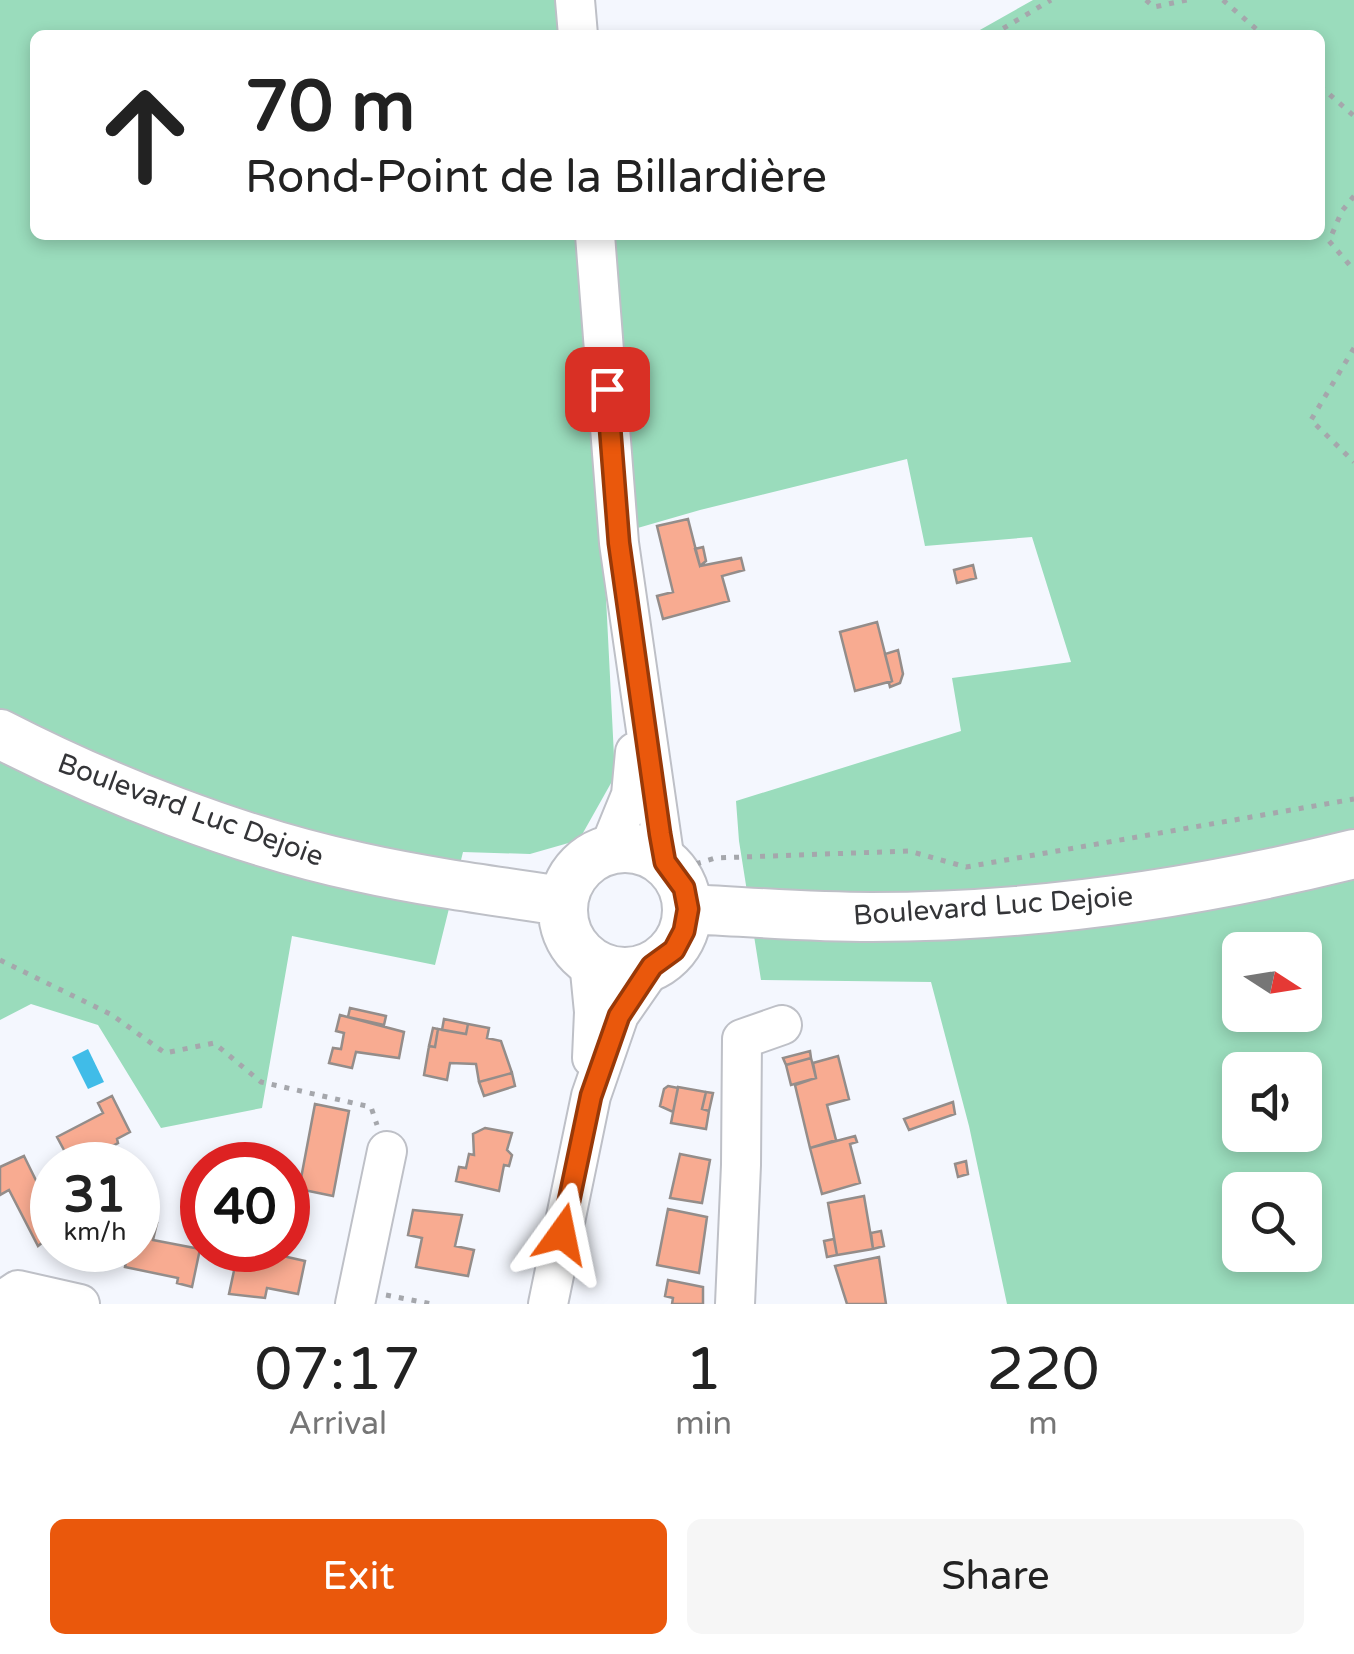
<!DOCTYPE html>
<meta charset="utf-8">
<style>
body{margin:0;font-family:"Varela Round",sans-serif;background:#f6f6f6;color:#222;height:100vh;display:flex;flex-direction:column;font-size:38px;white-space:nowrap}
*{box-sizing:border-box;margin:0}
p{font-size:32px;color:#767676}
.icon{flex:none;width:55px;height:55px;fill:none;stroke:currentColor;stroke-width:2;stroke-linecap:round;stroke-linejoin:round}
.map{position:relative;height:1304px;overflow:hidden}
.details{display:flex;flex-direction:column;background:#fff;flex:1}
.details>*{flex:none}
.hud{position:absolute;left:30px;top:30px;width:1295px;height:210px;border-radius:15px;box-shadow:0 5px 15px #0003;background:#fff;color:#222;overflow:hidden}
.needle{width:65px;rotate:102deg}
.fabs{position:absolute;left:1222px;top:932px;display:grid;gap:20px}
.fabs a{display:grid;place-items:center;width:100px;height:100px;border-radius:15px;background:#fff;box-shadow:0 5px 15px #0003;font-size:50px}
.speed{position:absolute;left:30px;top:1142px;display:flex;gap:20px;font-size:50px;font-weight:700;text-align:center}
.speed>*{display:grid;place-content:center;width:130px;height:130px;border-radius:50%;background:#fff;box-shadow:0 5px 15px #0003;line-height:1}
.speed small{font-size:25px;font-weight:400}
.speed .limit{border:15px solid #d22;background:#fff;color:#111}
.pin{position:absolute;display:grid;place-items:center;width:85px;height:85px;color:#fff;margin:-42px;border-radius:20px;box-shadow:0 5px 15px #0006}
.me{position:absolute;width:110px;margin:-55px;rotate:12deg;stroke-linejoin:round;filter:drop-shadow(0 0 8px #0008)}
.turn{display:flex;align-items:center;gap:35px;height:210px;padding:0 50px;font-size:45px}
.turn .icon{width:130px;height:130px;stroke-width:2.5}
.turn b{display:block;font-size:70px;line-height:85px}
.eta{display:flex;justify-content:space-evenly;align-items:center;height:170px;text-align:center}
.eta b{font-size:60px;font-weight:600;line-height:70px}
.button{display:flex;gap:20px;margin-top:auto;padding:20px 50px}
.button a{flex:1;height:115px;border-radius:15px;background:#ea580c;color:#fff;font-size:40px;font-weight:600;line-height:115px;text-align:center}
.button a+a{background:#f6f6f6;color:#222}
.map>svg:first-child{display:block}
.green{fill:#9adcbc;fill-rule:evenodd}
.water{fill:#40bce8}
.building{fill:#f8ab91;stroke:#948d8a;stroke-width:2.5}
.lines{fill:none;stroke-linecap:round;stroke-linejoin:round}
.minor-casing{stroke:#bec0c7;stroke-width:42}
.major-casing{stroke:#bec0c7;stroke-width:52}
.path{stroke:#a5a7ac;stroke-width:5;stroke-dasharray:5 8;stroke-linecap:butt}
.minor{stroke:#fff;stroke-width:38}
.major{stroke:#fff;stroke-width:48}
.route-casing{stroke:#983908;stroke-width:25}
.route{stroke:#ea580c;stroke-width:18}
.labels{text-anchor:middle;stroke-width:9;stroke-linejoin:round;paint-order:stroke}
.street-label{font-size:28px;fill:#343538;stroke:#fff}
</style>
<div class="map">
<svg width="1354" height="1304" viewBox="0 0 1354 1304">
<rect width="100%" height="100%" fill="#f4f7fe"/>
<path class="green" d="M0 0H560L564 35H35V235H1320V35H971L1033 0H1354V1304H1007L969 1126 931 982 761 980 739 841 736 801 961 731 952 678 1071 662 1032 537 925 546 907 459 700 510 603 538 615 776 579 840 530 854 463 852 435 965 292 936 262 1108 161 1128 98 1025 31 1004 0 1020ZM1240 950H1305V1015H1240ZM1240 1070H1305V1135H1240ZM1240 1190H1305V1255H1240Z"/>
<path class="water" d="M88 1049 104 1082 88 1089 72 1057Z"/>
<path class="building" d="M688 519 700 566 741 558 744 570 722 576 729 601 663 619 657 596 673 592 657 526Z
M703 547 706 561 700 566 695 549Z
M973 565 976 578 957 583 954 570Z
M877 622 892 681 855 691 840 632Z
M898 650 903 674 900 683 890 687 889 683 892 681 885 654Z
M350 1008 386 1016 384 1025 348 1017Z
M340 1015 404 1032 399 1058 356 1052 352 1068 329 1063 333 1048 341 1049 344 1033 336 1031Z
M444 1019 468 1024 466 1034 442 1030Z
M468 1024 489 1028 487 1038 501 1041 512 1073 479 1082 476 1064 450 1063 447 1080 424 1075 429 1046 435 1047 438 1029 466 1034Z
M433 1028 438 1029 435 1047 429 1046Z
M810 1051 811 1058 786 1065 783 1058Z
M838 1056 849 1099 827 1105 836 1140 810 1148 795 1085 816 1078 813 1063Z
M811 1058 816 1078 791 1085 786 1065Z
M512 1073 515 1086 484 1096 479 1082Z
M668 1086 678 1088 673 1112 660 1106 664 1089Z
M678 1087 706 1092 702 1109 709 1111 706 1129 671 1123Z
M706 1092 713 1093 709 1111 702 1109Z
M112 1096 130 1132 117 1139 118 1143 92 1157 93 1162 72 1165 57 1137 103 1113 98 1103Z
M953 1102 955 1114 909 1130 904 1119Z
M315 1104 349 1111 333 1196 299 1189Z
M485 1128 512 1133 507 1150 512 1155 509 1166 504 1165 499 1191 456 1181 459 1167 466 1168 469 1154 474 1155 473 1134Z
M855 1136 857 1142 850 1144 860 1183 822 1194 810 1148Z
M680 1154 710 1160 702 1203 670 1198Z
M24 1156 52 1213V1235L38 1246 9 1190 0 1195V1167Z
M966 1161 968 1174 958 1177 955 1164Z
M864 1196 873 1249 837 1255 828 1203Z
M668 1209 707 1217 699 1273 657 1265Z
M413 1210 462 1215 455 1246 474 1250 468 1276 416 1267 422 1238 408 1235Z
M138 1219 157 1223 153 1240 200 1249 192 1287 177 1283 178 1278 125 1267 128 1251 126 1250H138Z
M881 1231 884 1246 873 1249 871 1233Z
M834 1239 837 1255 827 1257 824 1241Z
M238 1252 272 1262 274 1254 305 1261 298 1294 267 1288 265 1298 229 1294Z
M879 1257 886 1304H847L835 1266Z
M668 1280 703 1287V1304H672L673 1298 665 1296Z"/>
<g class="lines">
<g class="minor-casing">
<path id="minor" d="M575 0 578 35
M595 235 619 543 665 862
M609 849 631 795 635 752
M589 961 594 1012 592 1058
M0 1302 18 1290 80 1304
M355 1304 387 1151
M548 1304 591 1096 619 1015 653 966
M735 1304 741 1165 742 1039 782 1025"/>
</g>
<g class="major-casing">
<path id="major" d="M0 734C107 789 241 842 359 867 426 882 495 891 563 901
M563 910a62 62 0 1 1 124 0a62 62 0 1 1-124 0Z
M688 909C749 912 810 917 871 917 1034 917 1197 893 1354 854"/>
</g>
<path class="path" d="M1146 0 1154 7 1187 0
M1223 0 1263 35
M992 35 1051 0
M1320 86 1354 116
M1354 196 1342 211 1329 241 1354 270
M1354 348 1311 420 1354 462
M696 864 715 858 909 851 966 867 1354 799
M0 960 112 1015 165 1053 214 1043 261 1082 371 1107 377 1125
M386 1295 432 1304"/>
<use href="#minor" class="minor"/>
<use href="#major" class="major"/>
</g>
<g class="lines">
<g class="route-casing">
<path id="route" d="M562 1234 591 1096 619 1016 652 966 674 950 684 931 688 909 684 888 665 862 660 834 619 543 607 389"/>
</g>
<use href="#route" class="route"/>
</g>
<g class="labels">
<g class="street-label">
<text transform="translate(191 809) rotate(20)" y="10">Boulevard Luc Dejoie</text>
<text transform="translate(993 905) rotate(-4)" y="10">Boulevard Luc Dejoie</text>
</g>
</g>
</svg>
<div class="fabs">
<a><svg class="needle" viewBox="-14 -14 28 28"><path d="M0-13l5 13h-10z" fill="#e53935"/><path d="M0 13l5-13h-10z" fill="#767676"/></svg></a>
<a><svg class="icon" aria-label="sound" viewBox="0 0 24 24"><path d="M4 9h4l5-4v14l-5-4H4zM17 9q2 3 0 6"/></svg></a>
<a><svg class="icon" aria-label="search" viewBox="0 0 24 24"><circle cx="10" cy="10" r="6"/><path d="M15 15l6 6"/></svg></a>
</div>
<div class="speed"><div>31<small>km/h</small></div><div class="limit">40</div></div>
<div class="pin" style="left:607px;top:389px;background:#d93025"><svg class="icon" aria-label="arrive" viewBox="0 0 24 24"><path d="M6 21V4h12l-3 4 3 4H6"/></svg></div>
<svg class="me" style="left:562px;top:1234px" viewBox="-20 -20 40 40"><path d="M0-17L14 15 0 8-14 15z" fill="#ea580c" stroke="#fff" stroke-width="4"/></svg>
<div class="hud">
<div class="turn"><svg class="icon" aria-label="ahead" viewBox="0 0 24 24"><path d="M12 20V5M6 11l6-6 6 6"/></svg><div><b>70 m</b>Rond-Point de la Billardière</div></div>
</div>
</div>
<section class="details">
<div class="eta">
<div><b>07:17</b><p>Arrival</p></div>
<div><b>1</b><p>min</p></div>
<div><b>220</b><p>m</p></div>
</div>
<div class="button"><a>Exit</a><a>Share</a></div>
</section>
